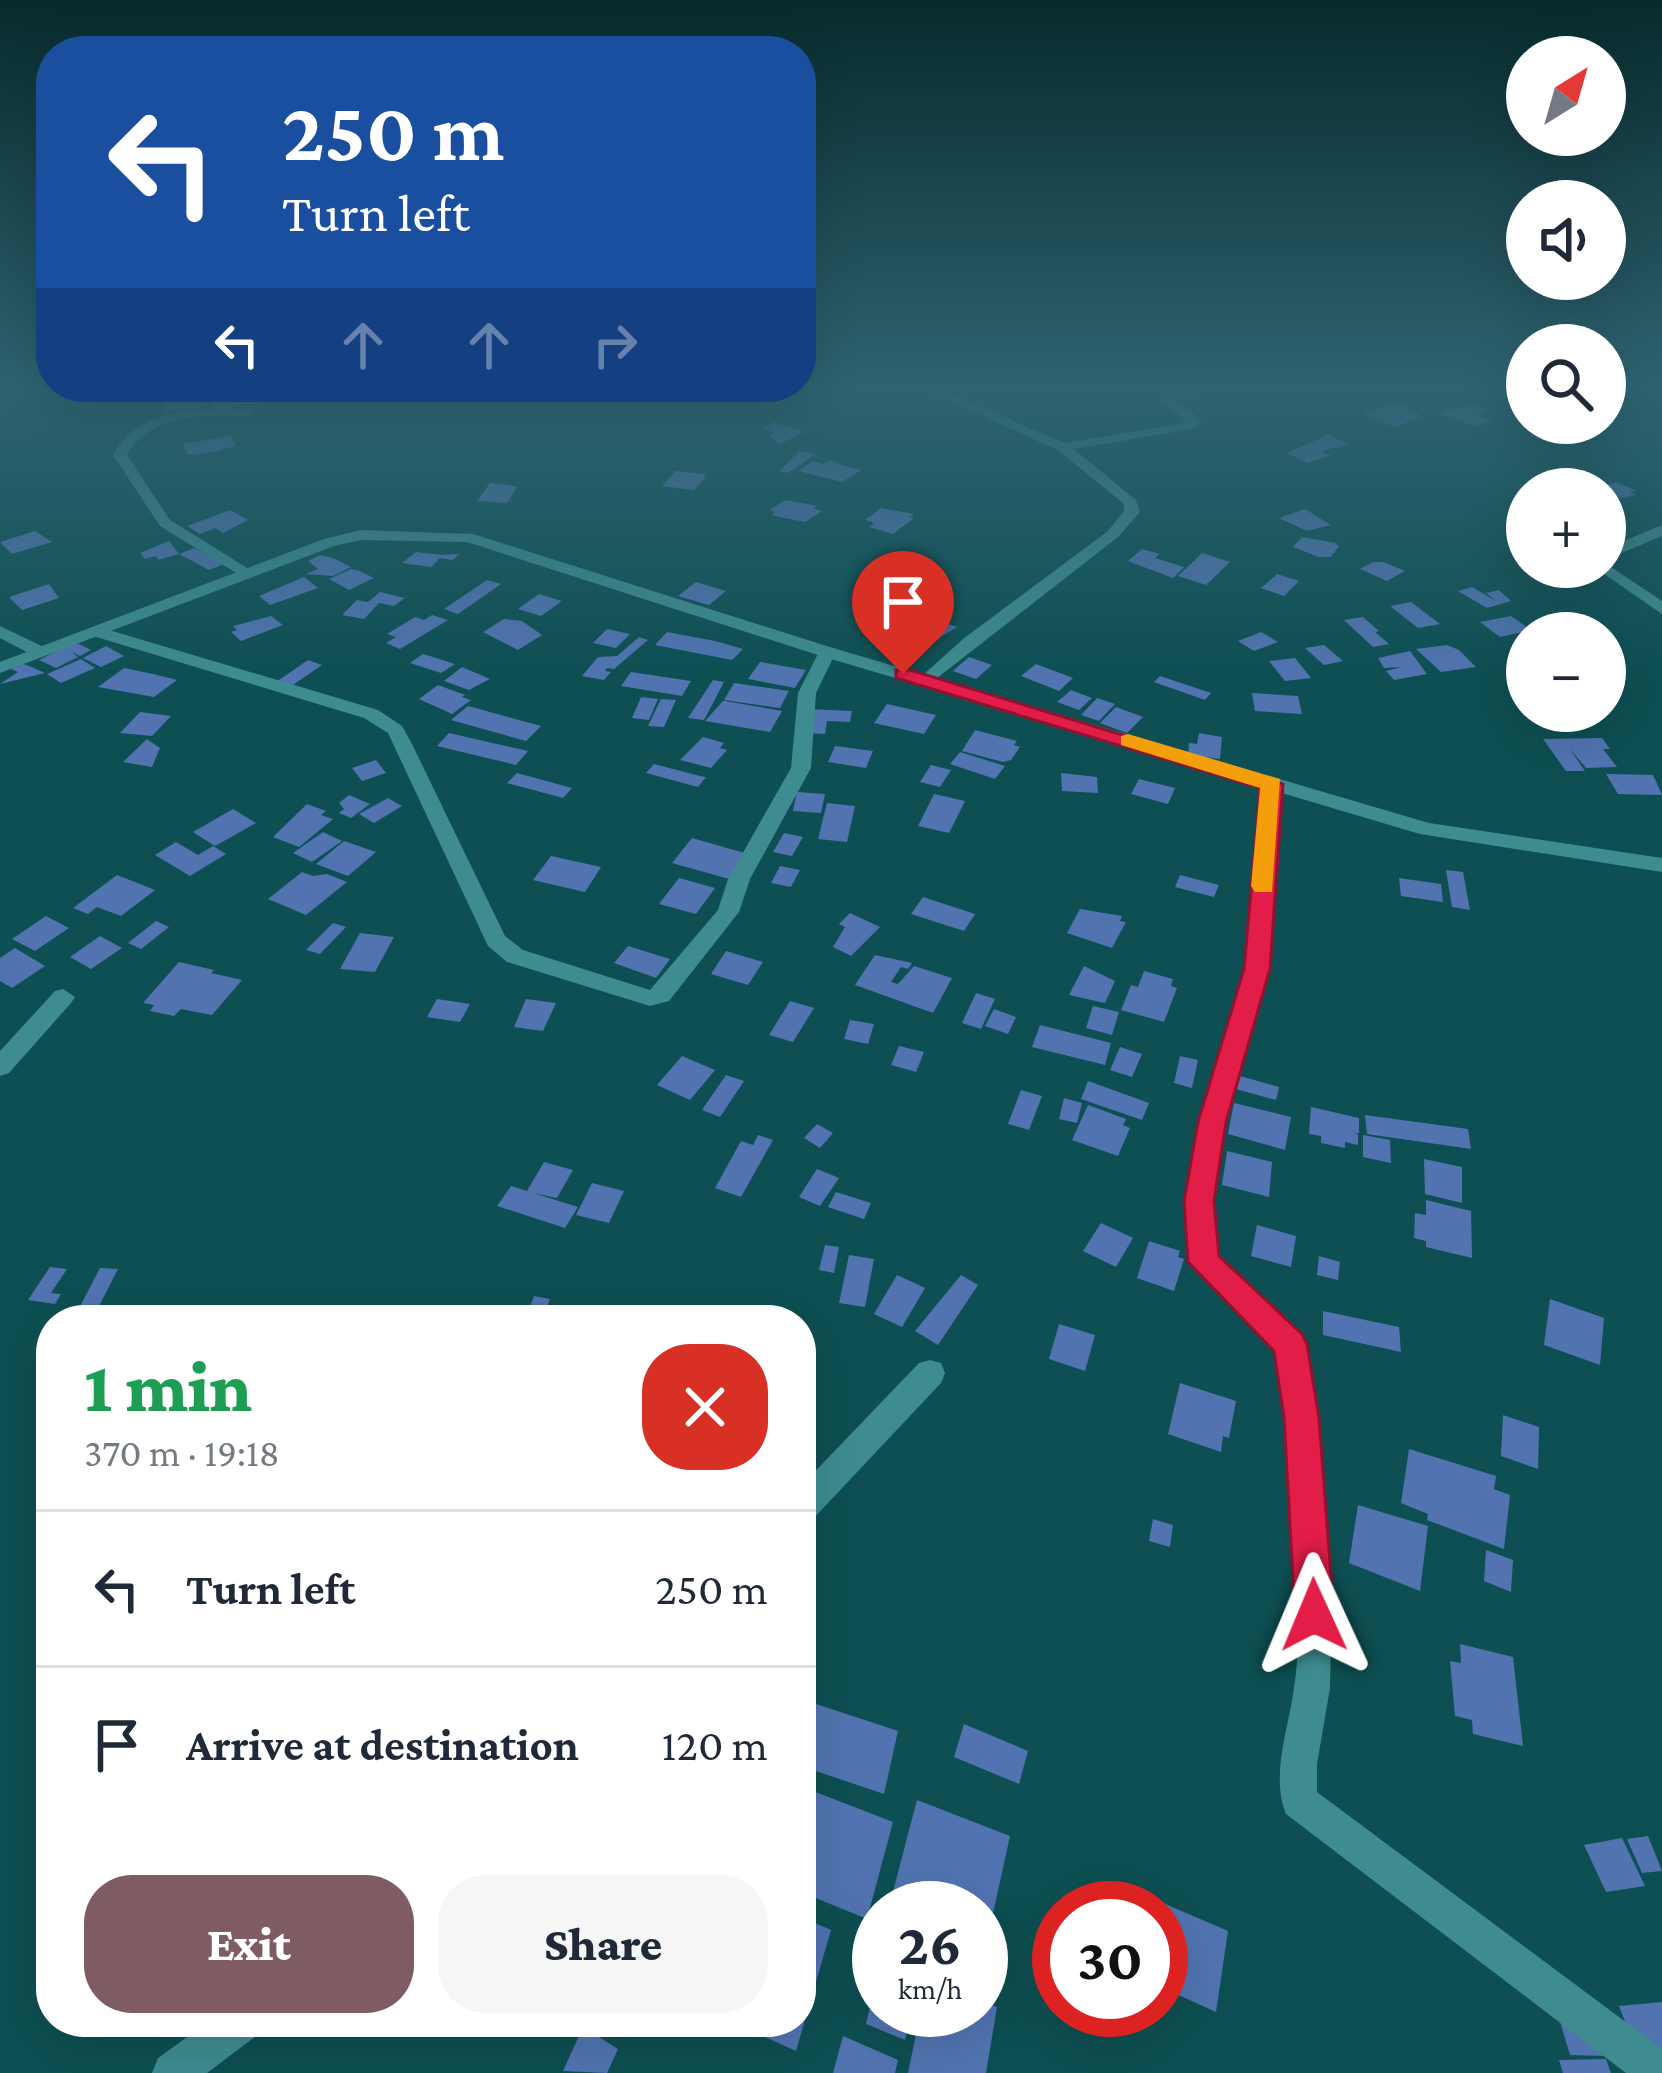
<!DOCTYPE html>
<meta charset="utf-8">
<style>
body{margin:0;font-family:"Crimson Pro",serif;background:#f6f6f7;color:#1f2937;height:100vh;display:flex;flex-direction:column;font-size:45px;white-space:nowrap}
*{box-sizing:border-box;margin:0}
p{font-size:39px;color:#747a83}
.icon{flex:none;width:66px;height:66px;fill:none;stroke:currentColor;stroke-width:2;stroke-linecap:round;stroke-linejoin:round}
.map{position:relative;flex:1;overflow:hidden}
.side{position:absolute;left:36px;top:1305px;width:780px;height:732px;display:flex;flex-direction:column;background:#fff;border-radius:48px;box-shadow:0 12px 48px #0002}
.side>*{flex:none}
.banner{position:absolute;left:36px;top:36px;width:780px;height:366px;border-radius:48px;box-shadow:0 12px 48px #0002;background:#1a4fa0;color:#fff;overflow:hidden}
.needle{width:78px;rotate:37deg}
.controls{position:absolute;left:1506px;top:36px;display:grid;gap:24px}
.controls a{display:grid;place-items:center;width:120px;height:120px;border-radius:50%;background:#fff;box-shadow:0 12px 48px #0002;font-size:60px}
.speed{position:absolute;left:852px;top:1881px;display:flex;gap:24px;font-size:60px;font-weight:700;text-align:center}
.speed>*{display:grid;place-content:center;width:156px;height:156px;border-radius:50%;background:#fff;box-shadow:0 12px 48px #0002;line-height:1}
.speed small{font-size:30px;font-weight:400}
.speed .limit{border:18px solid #d22;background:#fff;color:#111}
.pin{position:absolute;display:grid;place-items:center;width:102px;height:102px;color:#fff;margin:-123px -51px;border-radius:50% 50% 50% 0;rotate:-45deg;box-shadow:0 0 12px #0007}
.pin .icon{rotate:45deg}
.me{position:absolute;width:132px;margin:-66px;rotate:359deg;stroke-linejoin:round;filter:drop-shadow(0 0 9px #0008)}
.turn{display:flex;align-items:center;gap:42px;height:252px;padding:0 48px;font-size:54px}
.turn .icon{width:156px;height:156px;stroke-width:2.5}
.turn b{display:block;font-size:84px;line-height:102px}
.lanes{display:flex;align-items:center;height:114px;padding:0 48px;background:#0003;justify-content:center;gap:60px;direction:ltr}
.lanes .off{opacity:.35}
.round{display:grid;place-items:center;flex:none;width:126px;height:126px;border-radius:48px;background:#f6f6f7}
.headline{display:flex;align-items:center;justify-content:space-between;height:204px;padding:0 48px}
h1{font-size:72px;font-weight:800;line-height:90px;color:#1e9e55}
.cta{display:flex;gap:24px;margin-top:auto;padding:24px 48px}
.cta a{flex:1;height:138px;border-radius:48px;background:#7f5c64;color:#fff;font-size:48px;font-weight:800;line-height:138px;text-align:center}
.cta a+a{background:#f6f6f7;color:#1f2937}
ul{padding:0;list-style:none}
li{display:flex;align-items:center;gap:36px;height:156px;padding:0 48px;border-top:3px solid #e0e1e3}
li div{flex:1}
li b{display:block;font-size:45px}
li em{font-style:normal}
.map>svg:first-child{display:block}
.building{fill:#5174b1}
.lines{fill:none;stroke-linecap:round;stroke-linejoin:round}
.minor{fill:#3e8c90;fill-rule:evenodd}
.tertiary{fill:#3e8c90;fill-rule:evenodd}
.route{fill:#e11d48;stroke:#92132f;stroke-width:3}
.slow{fill:#f59e0b}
</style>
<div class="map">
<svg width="1662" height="2073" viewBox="0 0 1662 2073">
<rect width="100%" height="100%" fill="#0d4f52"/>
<path class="building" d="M264 394 260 403 235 404 231 412 207 413 219 396Z
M210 397 205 406 192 410 162 411 169 398Z
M1473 404 1488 410 1476 414 1493 421 1476 426 1438 413Z
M1384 405H1403L1422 416 1395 427 1362 414Z
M775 422 804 432 780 444 768 436 775 433 762 428Z
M1328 435 1349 444 1321 451 1330 456 1307 463 1287 453Z
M231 436 235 446 214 452 187 455 183 444Z
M800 451 816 454 788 473 779 471Z
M830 460 844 466 861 470 842 482 799 471 812 461 824 464Z
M676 471 705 474 704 479 694 490 662 486Z
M1577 478 1595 487 1617 482 1636 491 1630 492 1636 495 1621 498 1605 489H1579L1562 481Z
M490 483 509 485 517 487 507 503 477 501Z
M786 500 818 506 813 508 822 511 805 522 771 515 775 512 769 510Z
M881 508 914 514 910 517 914 518 893 534 869 527 874 523 865 520Z
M1305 509 1331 525 1307 531 1279 518Z
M230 510 248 520 223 533 215 528 200 534 187 526Z
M35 531 52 542 12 554 0 542Z
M1302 537 1336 543 1339 546 1331 557H1319L1293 547Z
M169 541 179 554 158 560 156 556 145 559 140 553Z
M194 548 224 564 209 570 179 554Z
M1142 549 1160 554 1155 558 1184 567 1173 578 1128 561Z
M416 552 442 555 459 554 453 560 440 558 431 567 402 563Z
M1202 553 1230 562 1206 585 1178 576Z
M321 555 333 558 351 567 333 576 306 574 318 569 308 561Z
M1373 562H1384L1405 571 1387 581 1360 569Z
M351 569 360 571 374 578 349 590 329 579Z
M1277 574 1299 581 1284 596 1261 588Z
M304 577 318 588 270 605 259 596Z
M487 580 501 584 458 614 444 609Z
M696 582 726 591 709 605 678 596Z
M49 584 59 598 22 610 9 597Z
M1472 587 1496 601 1486 593 1499 590 1511 601 1487 608 1458 591Z
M380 592 405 598 394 606 379 603 364 619 342 615 357 600 368 602Z
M539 594 562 601 541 616 518 609Z
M1411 602 1440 624 1418 628 1390 606Z
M432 615 448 620 400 649 386 643 396 637 387 634 415 617 424 620Z
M271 616 283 625 241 641 231 632 237 630 233 626Z
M1511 616 1531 630 1500 637 1480 622Z
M1363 617 1379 631 1375 632 1389 644 1373 647 1344 620Z
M504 619 522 621 542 635 518 650 483 632Z
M942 622 957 627 907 658 897 654Z
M607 629 630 634 616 648 593 643Z
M667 632 715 641 743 649 732 660 655 645Z
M1261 632 1278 642 1254 651 1238 641Z
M639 637 648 640 614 669 607 668 605 671 611 672 604 680 582 676 598 657 617 656Z
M75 642 91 650 80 656 72 652 78 657 56 668 39 660Z
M1324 645 1343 661 1324 665 1305 648Z
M1447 645 1459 650 1476 667 1441 672 1416 649Z
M106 646 124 656 101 667 83 658Z
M1410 651 1427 674 1394 680 1386 671 1402 667 1384 668 1378 658Z
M423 654 433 657 455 664 441 673 410 663Z
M969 657 992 665 976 679 953 671Z
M1295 658 1311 678 1285 681 1269 661Z
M81 659 95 668 61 683 47 674Z
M308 660 322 665 290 687 276 682Z
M760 662 806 670 795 688 748 679Z
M22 663 45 673 0 684 18 672 11 669Z
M1036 664 1073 678 1059 691 1021 676Z
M462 667 490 679 469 690 444 681Z
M124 668 153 674 177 680 154 697 98 687Z
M631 672 691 681 682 696 621 686Z
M1160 676 1211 693 1205 700 1154 682Z
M713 680 724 682 704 720 688 718Z
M734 683 789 691 780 708 724 700Z
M438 685 465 695 462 697 471 700 452 714 419 699Z
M1071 690 1092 698 1079 710 1057 702Z
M1252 693 1298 696 1302 714 1255 711Z
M641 697 658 699 649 720 632 718Z
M1097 698 1115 704 1099 721 1081 715Z
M661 699 676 700 664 727 648 726Z
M723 701H725L782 711 770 732 705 721Z
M887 704 936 715 924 734 874 723Z
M468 706 541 726 526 741 451 720Z
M1116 707 1143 717 1127 733 1100 723Z
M808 709 852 711 850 722 827 721 825 734 804 733Z
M140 712 171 716 152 736 120 733Z
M975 730 1017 741 1014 745 1020 747 1011 760 1003 762 962 751Z
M449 733 528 751 516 765 437 746Z
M1199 733 1222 737 1220 759 1188 755 1189 743 1197 744Z
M703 737 724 743 720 748 727 750 711 768 680 760Z
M1602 738 1610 749H1603L1617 767 1586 768 1570 749 1585 771H1566L1543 739Z
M147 739 160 748 152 767 123 762Z
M835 746 873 751 866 768 828 762Z
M960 752 1005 766 995 779 950 764Z
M376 760 386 773 362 781 352 768Z
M654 764 700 776 706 777 698 787 646 773Z
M931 765 951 770 940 787 920 782Z
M517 773 572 788 563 798 507 783Z
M1061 773 1097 777 1098 793 1062 791Z
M1606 774 1653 775 1662 795 1618 794Z
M1139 779 1175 788 1168 804 1131 794Z
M797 792 825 794 821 813 793 811Z
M934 794 965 801 949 833 918 826Z
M349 795 370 804 351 818 339 813 344 809 339 803Z
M388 798 402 806 374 823 359 814Z
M827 803 855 806 847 842 818 839Z
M307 804 326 811 321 815 333 819 299 847 273 837Z
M233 809 256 823 215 846 193 832Z
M323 832 342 841 312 862 293 853Z
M784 833 803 837 792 856 773 852Z
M692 838 748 854 729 879 672 863Z
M344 841 376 852 348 876 316 864Z
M176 842 198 855 213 846 226 854 190 876 155 855Z
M551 856 601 867 585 892 533 880Z
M780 866 800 870 791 887 771 883Z
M1446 870 1463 872 1470 910 1452 907Z
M302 872 313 876 327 874 347 882 306 915 268 899Z
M117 875 155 890 121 916 97 907 88 914 73 908Z
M1180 875 1219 885 1214 897 1175 887Z
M679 878 715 888 696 914 659 904Z
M1399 878 1441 884 1443 902 1401 896Z
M923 897 975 914 964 931 911 914Z
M1080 909 1122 916 1120 921 1126 922 1112 948 1067 933Z
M850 913 880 927 851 956 833 947 845 927 839 924Z
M46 916 69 928 35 951 12 939Z
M156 921 169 927 141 949 128 943Z
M333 923 346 927 320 954 306 950Z
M360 933 394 937 375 972 340 969Z
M100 936 122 948 91 969 70 957Z
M628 946 670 959 656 978 614 963Z
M15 948 45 966 12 988 0 981V958Z
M726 951 763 962 748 985 711 974Z
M875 955 912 963 908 969 901 967 891 982 898 984 914 966 952 978 933 1013 855 985Z
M179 962 214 970 211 973 242 980 212 1015 181 1009 174 1016 150 1011 154 1005 143 1003Z
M1084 966 1115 981 1105 1003 1069 995Z
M1144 971 1173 979 1171 986 1177 988 1164 1022 1121 1010 1131 985 1138 987Z
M976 993 995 999 981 1029 962 1023Z
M437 999 470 1004 460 1022 427 1017Z
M526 999 556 1003 543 1031 514 1027Z
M790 1001 814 1008 793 1042 769 1035Z
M1093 1006 1119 1012 1112 1035 1086 1028Z
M994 1009 1016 1017 1008 1034 985 1026Z
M850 1020 874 1024 868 1044 844 1039Z
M1040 1025 1111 1043 1105 1065 1032 1047Z
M899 1046 924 1052 916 1072 891 1065Z
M1120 1047 1142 1054 1132 1077 1110 1070Z
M682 1056 715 1070 690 1100 657 1085Z
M1180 1056 1198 1060 1192 1088 1174 1083Z
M726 1075 744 1081 720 1117 702 1110Z
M1240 1076 1279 1087 1276 1100 1236 1089Z
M1088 1081 1149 1103 1142 1120 1081 1099Z
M1021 1090 1042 1096 1029 1130 1008 1124Z
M1064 1098 1082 1103 1077 1123 1059 1119Z
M1234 1103 1291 1117 1285 1150 1228 1134Z
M1088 1105 1126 1119 1123 1125 1130 1128 1118 1156 1072 1140Z
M1311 1107 1359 1118V1133H1354L1358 1134V1145L1345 1142V1148L1321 1143V1136L1309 1134Z
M1365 1115 1468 1129 1471 1149 1367 1134Z
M817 1124 833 1133 820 1148 804 1138Z
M758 1135 773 1140 741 1197 715 1188 741 1141 753 1145Z
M1363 1135 1390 1140 1391 1163 1363 1157Z
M1227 1151 1272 1162 1269 1197 1222 1185Z
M1424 1159 1462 1167V1203L1425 1194Z
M544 1162 573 1170 557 1198 533 1193 578 1207 565 1228 497 1206 511 1186 527 1191Z
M817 1169 839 1178 820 1206 799 1197Z
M592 1183 624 1191 609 1223 576 1215Z
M836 1192 871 1203 864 1219 828 1207Z
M1426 1200 1471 1211 1472 1258 1426 1247V1241L1414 1238 1415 1213 1426 1215Z
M1101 1223 1133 1238 1116 1267 1083 1251Z
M1257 1225 1296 1236 1291 1267 1251 1256Z
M1149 1241 1180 1251 1178 1257 1184 1259 1174 1291 1137 1278Z
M825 1245 839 1247 834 1273 819 1270Z
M849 1255 874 1259 865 1307 839 1303Z
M1319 1256 1340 1262 1338 1280 1317 1275Z
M50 1267 67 1269 51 1293 61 1294 55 1304 28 1300Z
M100 1268 118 1269 94 1316 76 1314Z
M897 1275 925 1288 902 1327 874 1314Z
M961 1275 978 1285 938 1345 915 1331Z
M534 1296 550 1299 542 1320H525Z
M1550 1299 1604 1318 1600 1365 1544 1345Z
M1323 1311 1399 1327 1401 1352 1323 1335Z
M1059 1324 1095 1335 1085 1371 1049 1359Z
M1180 1383 1236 1401 1229 1438 1223 1436 1221 1452 1168 1434Z
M1503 1415 1539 1427 1538 1469 1501 1456Z
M1409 1449 1496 1476 1494 1489 1510 1495 1504 1549 1427 1520 1428 1514 1401 1503Z
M1358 1505 1428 1526 1420 1591 1349 1563Z
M1153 1519 1173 1525 1170 1547 1149 1541Z
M1486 1550 1513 1560 1511 1592 1484 1581Z
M1460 1644 1513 1657 1523 1746 1473 1734 1472 1720 1455 1716 1450 1661 1461 1663Z
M801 1699 898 1731 884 1794 801 1766Z
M964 1724 1028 1751 1019 1784 954 1757Z
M813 1791 893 1822 867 1919 801 1892V1829Z
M917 1800 1010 1836 992 1918 981 1914V1908H913L891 1899Z
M1648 1836 1662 1871 1642 1873 1627 1839Z
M1622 1838 1645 1886 1606 1892 1584 1845Z
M1163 1903 1228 1931 1216 2012 1161 1987Z
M801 1917 831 1930 796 2051 731 2022H801Z
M877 1979 879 2010H912L905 2040 866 2024Z
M981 2001 997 2007 986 2073H908L921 2010H981Z
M1662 2002V2061L1641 2063 1619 2006Z
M1559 2018 1606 2056 1570 2055Z
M583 2027 618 2049 607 2073 563 2071Z
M843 2036 898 2060 895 2073H833Z
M1606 2059 1611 2073H1563L1559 2060Z"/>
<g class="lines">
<path class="minor" d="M926 390H942L1065 443 1184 423 1186 420 1160 400V394L1207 390 1176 399 1199 418 1201 422 1193 429 1074 449 1136 500 1140 512 1118 537 928 685 919 680 922 676 963 639 1108 531 1124 511V504L1058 450Z
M215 409 251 408 258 412 251 416C206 417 153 410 127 455L170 520 252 571V577L246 579 160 526 113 455C136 416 172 410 215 409Z
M1662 525V536L1605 560V549Z
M1605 563 1662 601V614L1594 567H1605Z
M0 626 48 649 51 653 36 657 0 638Z
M99 627 378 710 402 726 411 742 505 936 523 950 650 990 718 910 728 879 791 768 798 693 821 648 836 652 816 693 811 768 750 879 739 912 669 1001 650 1006 507 962 488 946 388 733 364 718 93 636 90 632Z
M1272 778 1282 784 1268 969 1225 1122 1212 1201 1217 1257 1300 1335 1305 1344 1332 1578 1330 1688 1317 1764V1792L1662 2049V2073H1626L1286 1814C1271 1778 1287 1732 1293 1695 1311 1582 1287 1462 1276 1350L1194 1270 1190 1262 1186 1201 1199 1122 1246 969 1262 784Z
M63 989 75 997 71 1003 9 1073 0 1076V1051L55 991Z
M930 1360 941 1363 945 1373 941 1383 812 1520 801 1525V1486L919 1363Z
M208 2022H262L256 2036 207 2073H152L158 2058Z"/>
<path class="tertiary" d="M361 530 473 534 833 648 1429 823 1662 858V872L1420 834 821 656 467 542 361 540 334 546 0 673V662L324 539Z"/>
</g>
<linearGradient id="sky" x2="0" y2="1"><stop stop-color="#072b2d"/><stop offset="0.57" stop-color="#2f6371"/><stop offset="1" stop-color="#2f6371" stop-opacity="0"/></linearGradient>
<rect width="1662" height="680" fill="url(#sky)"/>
<path class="route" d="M896 670H910L1283 784 1270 969 1226 1122 1214 1201 1219 1256 1302 1334 1307 1344 1319 1418 1334 1615 1328 1629 1314 1634 1301 1629 1295 1615 1284 1418 1274 1351 1188 1262 1184 1201 1198 1122 1244 969 1260 788 896 678Z"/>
<path class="slow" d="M1128 734 1280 779 1272 892H1255L1251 886 1260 788 1121 745V736Z"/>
</svg>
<div class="controls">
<a><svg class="needle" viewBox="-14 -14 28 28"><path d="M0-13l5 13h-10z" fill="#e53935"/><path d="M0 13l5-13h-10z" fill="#747a83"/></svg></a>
<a><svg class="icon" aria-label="sound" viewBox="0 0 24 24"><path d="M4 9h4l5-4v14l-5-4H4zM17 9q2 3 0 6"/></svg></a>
<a><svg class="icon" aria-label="search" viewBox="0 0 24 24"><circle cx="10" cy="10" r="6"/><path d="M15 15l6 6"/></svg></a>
<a>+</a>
<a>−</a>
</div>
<div class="speed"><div>26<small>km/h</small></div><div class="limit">30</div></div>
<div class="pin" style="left:903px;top:674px;background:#d93025"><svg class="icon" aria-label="arrive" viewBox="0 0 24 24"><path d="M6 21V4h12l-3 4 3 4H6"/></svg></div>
<svg class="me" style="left:1314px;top:1615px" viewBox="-20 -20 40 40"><path d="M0-17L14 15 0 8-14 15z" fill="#e11d48" stroke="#fff" stroke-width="4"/></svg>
<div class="banner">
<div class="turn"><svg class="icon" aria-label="left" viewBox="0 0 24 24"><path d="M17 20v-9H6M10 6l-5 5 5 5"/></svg><div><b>250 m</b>Turn left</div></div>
<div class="lanes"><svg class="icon" aria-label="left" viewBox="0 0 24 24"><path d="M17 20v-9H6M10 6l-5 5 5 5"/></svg><svg class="icon off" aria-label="ahead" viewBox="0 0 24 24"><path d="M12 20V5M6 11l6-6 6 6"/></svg><svg class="icon off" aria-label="ahead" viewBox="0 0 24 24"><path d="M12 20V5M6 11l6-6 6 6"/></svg><svg class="icon off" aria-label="right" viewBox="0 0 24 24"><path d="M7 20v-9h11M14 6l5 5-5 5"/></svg></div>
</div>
<section class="side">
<div class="headline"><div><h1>1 min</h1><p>370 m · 19:18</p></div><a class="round" style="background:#d93025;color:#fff"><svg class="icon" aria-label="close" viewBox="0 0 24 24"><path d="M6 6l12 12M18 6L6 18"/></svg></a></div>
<ul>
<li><svg class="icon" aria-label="left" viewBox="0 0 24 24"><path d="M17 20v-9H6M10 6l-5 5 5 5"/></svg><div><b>Turn left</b></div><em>250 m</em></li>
<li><svg class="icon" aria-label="arrive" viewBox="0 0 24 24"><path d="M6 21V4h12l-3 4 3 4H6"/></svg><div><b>Arrive at destination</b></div><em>120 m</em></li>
</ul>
<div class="cta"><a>Exit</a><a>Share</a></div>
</section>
</div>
